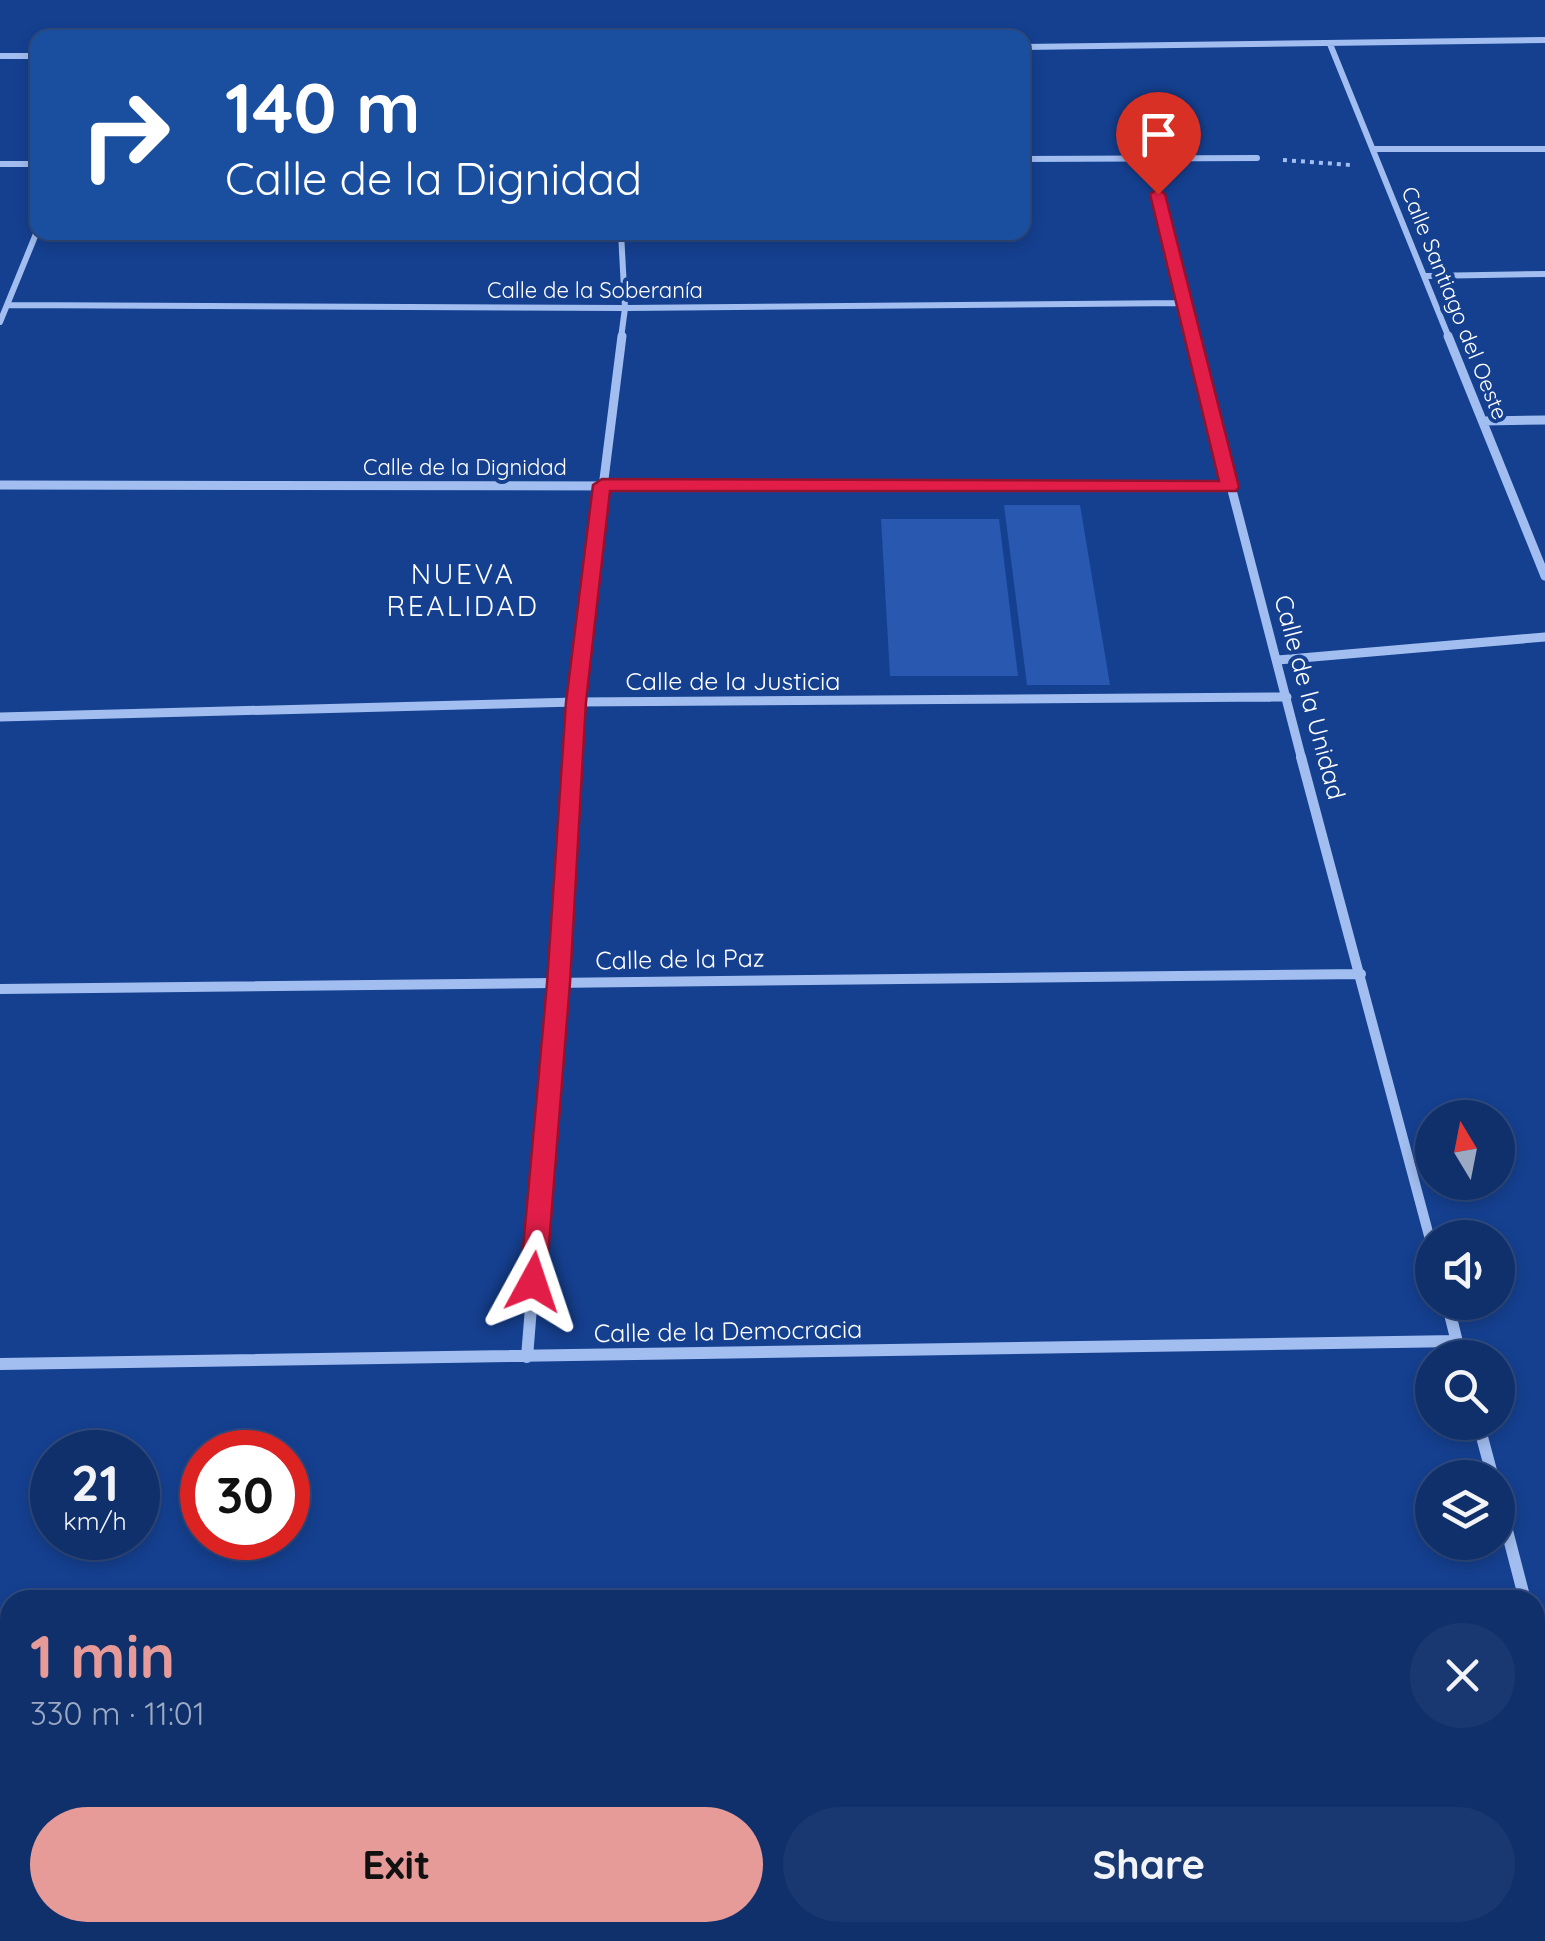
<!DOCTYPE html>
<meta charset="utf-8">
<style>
body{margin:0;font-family:Quicksand,sans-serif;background:#193872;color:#f1f3f6;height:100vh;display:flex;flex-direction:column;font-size:38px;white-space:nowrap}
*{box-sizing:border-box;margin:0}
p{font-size:32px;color:#9ca9c2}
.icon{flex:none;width:55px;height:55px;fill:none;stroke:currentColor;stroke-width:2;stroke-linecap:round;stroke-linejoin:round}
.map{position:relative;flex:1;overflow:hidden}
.side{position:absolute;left:0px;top:1590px;width:1545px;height:352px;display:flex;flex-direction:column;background:#10306c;border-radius:30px 30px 0 0;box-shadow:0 5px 15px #0003,0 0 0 2px #304b7f}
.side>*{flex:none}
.hud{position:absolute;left:30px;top:30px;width:1000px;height:210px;border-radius:20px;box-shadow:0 5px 15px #0003,0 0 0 2px #304b7f;background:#1a4fa0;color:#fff;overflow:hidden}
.needle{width:65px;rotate:350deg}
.fabs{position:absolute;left:1415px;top:1100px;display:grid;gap:20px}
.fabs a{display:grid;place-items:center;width:100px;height:100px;border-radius:50%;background:#10306c;box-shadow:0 5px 15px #0003,0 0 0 2px #304b7f;font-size:50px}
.speed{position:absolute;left:30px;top:1430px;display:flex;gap:20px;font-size:50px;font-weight:700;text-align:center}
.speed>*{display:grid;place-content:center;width:130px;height:130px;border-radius:50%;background:#10306c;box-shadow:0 5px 15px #0003,0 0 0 2px #304b7f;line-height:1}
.speed small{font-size:25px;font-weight:400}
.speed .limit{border:15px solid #d22;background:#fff;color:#111}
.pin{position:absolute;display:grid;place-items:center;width:85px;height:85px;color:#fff;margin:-102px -42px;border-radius:50% 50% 50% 0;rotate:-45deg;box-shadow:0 0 10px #0007}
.pin .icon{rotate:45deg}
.me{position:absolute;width:110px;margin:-55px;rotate:5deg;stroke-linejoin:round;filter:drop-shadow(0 0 8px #0008)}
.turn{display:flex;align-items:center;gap:35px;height:210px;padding:0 30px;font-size:45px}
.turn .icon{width:130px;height:130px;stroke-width:2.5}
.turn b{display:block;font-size:70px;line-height:85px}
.round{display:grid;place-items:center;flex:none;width:105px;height:105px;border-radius:52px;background:#193872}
.summary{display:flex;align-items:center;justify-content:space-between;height:170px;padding:0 30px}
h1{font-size:60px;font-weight:700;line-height:75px;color:#e69b98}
.cta{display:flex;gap:20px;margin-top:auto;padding:20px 30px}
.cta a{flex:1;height:115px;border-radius:60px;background:#e69b98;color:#111;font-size:40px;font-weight:700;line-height:115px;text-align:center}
.cta a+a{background:#193872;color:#f1f3f6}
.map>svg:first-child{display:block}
.green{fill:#2858af}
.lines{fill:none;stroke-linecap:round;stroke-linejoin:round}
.path{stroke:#a2bef0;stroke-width:4;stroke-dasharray:4 5;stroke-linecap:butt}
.street-far3{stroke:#a2bef0;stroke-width:6}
.street-far2{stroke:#a2bef0;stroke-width:9}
.street-far1{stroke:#a2bef0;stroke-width:10}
.street{stroke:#a2bef0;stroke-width:12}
.shaded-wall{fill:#294780}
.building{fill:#3a66b7;stroke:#294780;stroke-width:2.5}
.route{fill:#e11d48;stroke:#92132f;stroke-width:2.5}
.labels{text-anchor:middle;stroke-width:8;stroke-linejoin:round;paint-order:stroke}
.far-street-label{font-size:22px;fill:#fff;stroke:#154090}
.street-label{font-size:25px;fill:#fff;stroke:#154090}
.neighbourhood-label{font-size:28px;letter-spacing:2.5px;fill:#fff;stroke:#154090}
</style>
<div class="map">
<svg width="1545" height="1941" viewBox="0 0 1545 1941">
<rect width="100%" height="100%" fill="#154090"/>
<path class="green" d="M1004 505H1080L1110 685H1027Z
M881 519H999L1018 676H890Z"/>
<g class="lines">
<path class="path" d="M1283 160 1351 165"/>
<path class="street-far3" d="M1330 44 1449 338
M1022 47 1545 40
M0 56H38
M1374 149H1545
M1149 157 1193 338
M1022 159 1257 158
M0 164H38
M621 232 625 308 621 338
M1426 276 1545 274
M7 305 625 308 1183 303
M0 322 38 229"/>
<path class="street-far2" d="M1192 336 1302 760
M1448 336 1545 576
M1484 421 1545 420
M0 485 1229 487
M1278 660 1545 637
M0 717 576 702 1287 697
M573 760 576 702 622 336"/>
<path class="street-far1" d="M1301 757 1432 1247
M0 989 1361 974
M533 1285 559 983 573 757"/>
<path class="street" d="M1447 1302 1461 1358
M527 1357 533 1283
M0 1364 1457 1341
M1478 1422 1493 1478
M1498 1496 1525 1600
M1535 1640 1545 1679
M1535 1818H1545
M0 1829H10
M1127 1932 1128 1941
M671 1941 672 1932"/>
</g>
<path class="shaded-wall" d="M122 1932H154L153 1941H120Z"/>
<path class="building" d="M0 1848H10V1932H122L120 1941H0Z"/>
<path class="route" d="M1158 189 1165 194 1239 487 1236 491H610L586 702 570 983 546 1282 542 1291 533 1294 524 1291 520 1282 547 983 566 702 593 485 602 479 1219 481 1150 194Z"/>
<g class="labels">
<g class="far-street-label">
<text x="595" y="298">Calle de la Soberanía</text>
<text transform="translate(1455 303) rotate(68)" y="8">Calle Santiago del Oeste</text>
<text x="465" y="475">Calle de la Dignidad</text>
</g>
<g class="street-label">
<text x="733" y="690">Calle de la Justicia</text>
<text transform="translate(1310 697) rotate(75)" y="9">Calle de la Unidad</text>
<text transform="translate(680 959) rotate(-1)" y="9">Calle de la Paz</text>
<text transform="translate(728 1331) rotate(-1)" y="9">Calle de la Democracia</text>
</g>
<g class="neighbourhood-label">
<text x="463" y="584">NUEVA<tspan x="463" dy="32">REALIDAD</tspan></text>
</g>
</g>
</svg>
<div class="fabs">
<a><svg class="needle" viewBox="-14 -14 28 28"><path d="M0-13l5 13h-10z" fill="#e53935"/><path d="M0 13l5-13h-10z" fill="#9ca9c2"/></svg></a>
<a><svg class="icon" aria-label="sound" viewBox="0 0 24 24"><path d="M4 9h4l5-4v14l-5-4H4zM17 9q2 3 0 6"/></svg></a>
<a><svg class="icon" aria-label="search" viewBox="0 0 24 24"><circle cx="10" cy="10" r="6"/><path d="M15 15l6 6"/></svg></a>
<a><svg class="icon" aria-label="layers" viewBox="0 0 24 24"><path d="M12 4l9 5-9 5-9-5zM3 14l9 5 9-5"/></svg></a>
</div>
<div class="speed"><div>21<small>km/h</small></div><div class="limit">30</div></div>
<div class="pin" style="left:1158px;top:194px;background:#d93025"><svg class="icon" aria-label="arrive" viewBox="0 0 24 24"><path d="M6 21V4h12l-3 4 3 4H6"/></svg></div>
<svg class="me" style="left:533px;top:1282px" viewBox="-20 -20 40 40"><path d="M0-17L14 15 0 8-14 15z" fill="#e11d48" stroke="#fff" stroke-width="4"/></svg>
<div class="hud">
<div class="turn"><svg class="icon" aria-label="right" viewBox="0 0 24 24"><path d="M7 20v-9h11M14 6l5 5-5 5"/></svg><div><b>140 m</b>Calle de la Dignidad</div></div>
</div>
<section class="side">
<div class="summary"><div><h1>1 min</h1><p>330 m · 11:01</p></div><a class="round"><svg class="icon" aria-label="close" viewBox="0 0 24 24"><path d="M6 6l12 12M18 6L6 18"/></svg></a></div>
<div class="cta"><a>Exit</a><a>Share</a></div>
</section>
</div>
